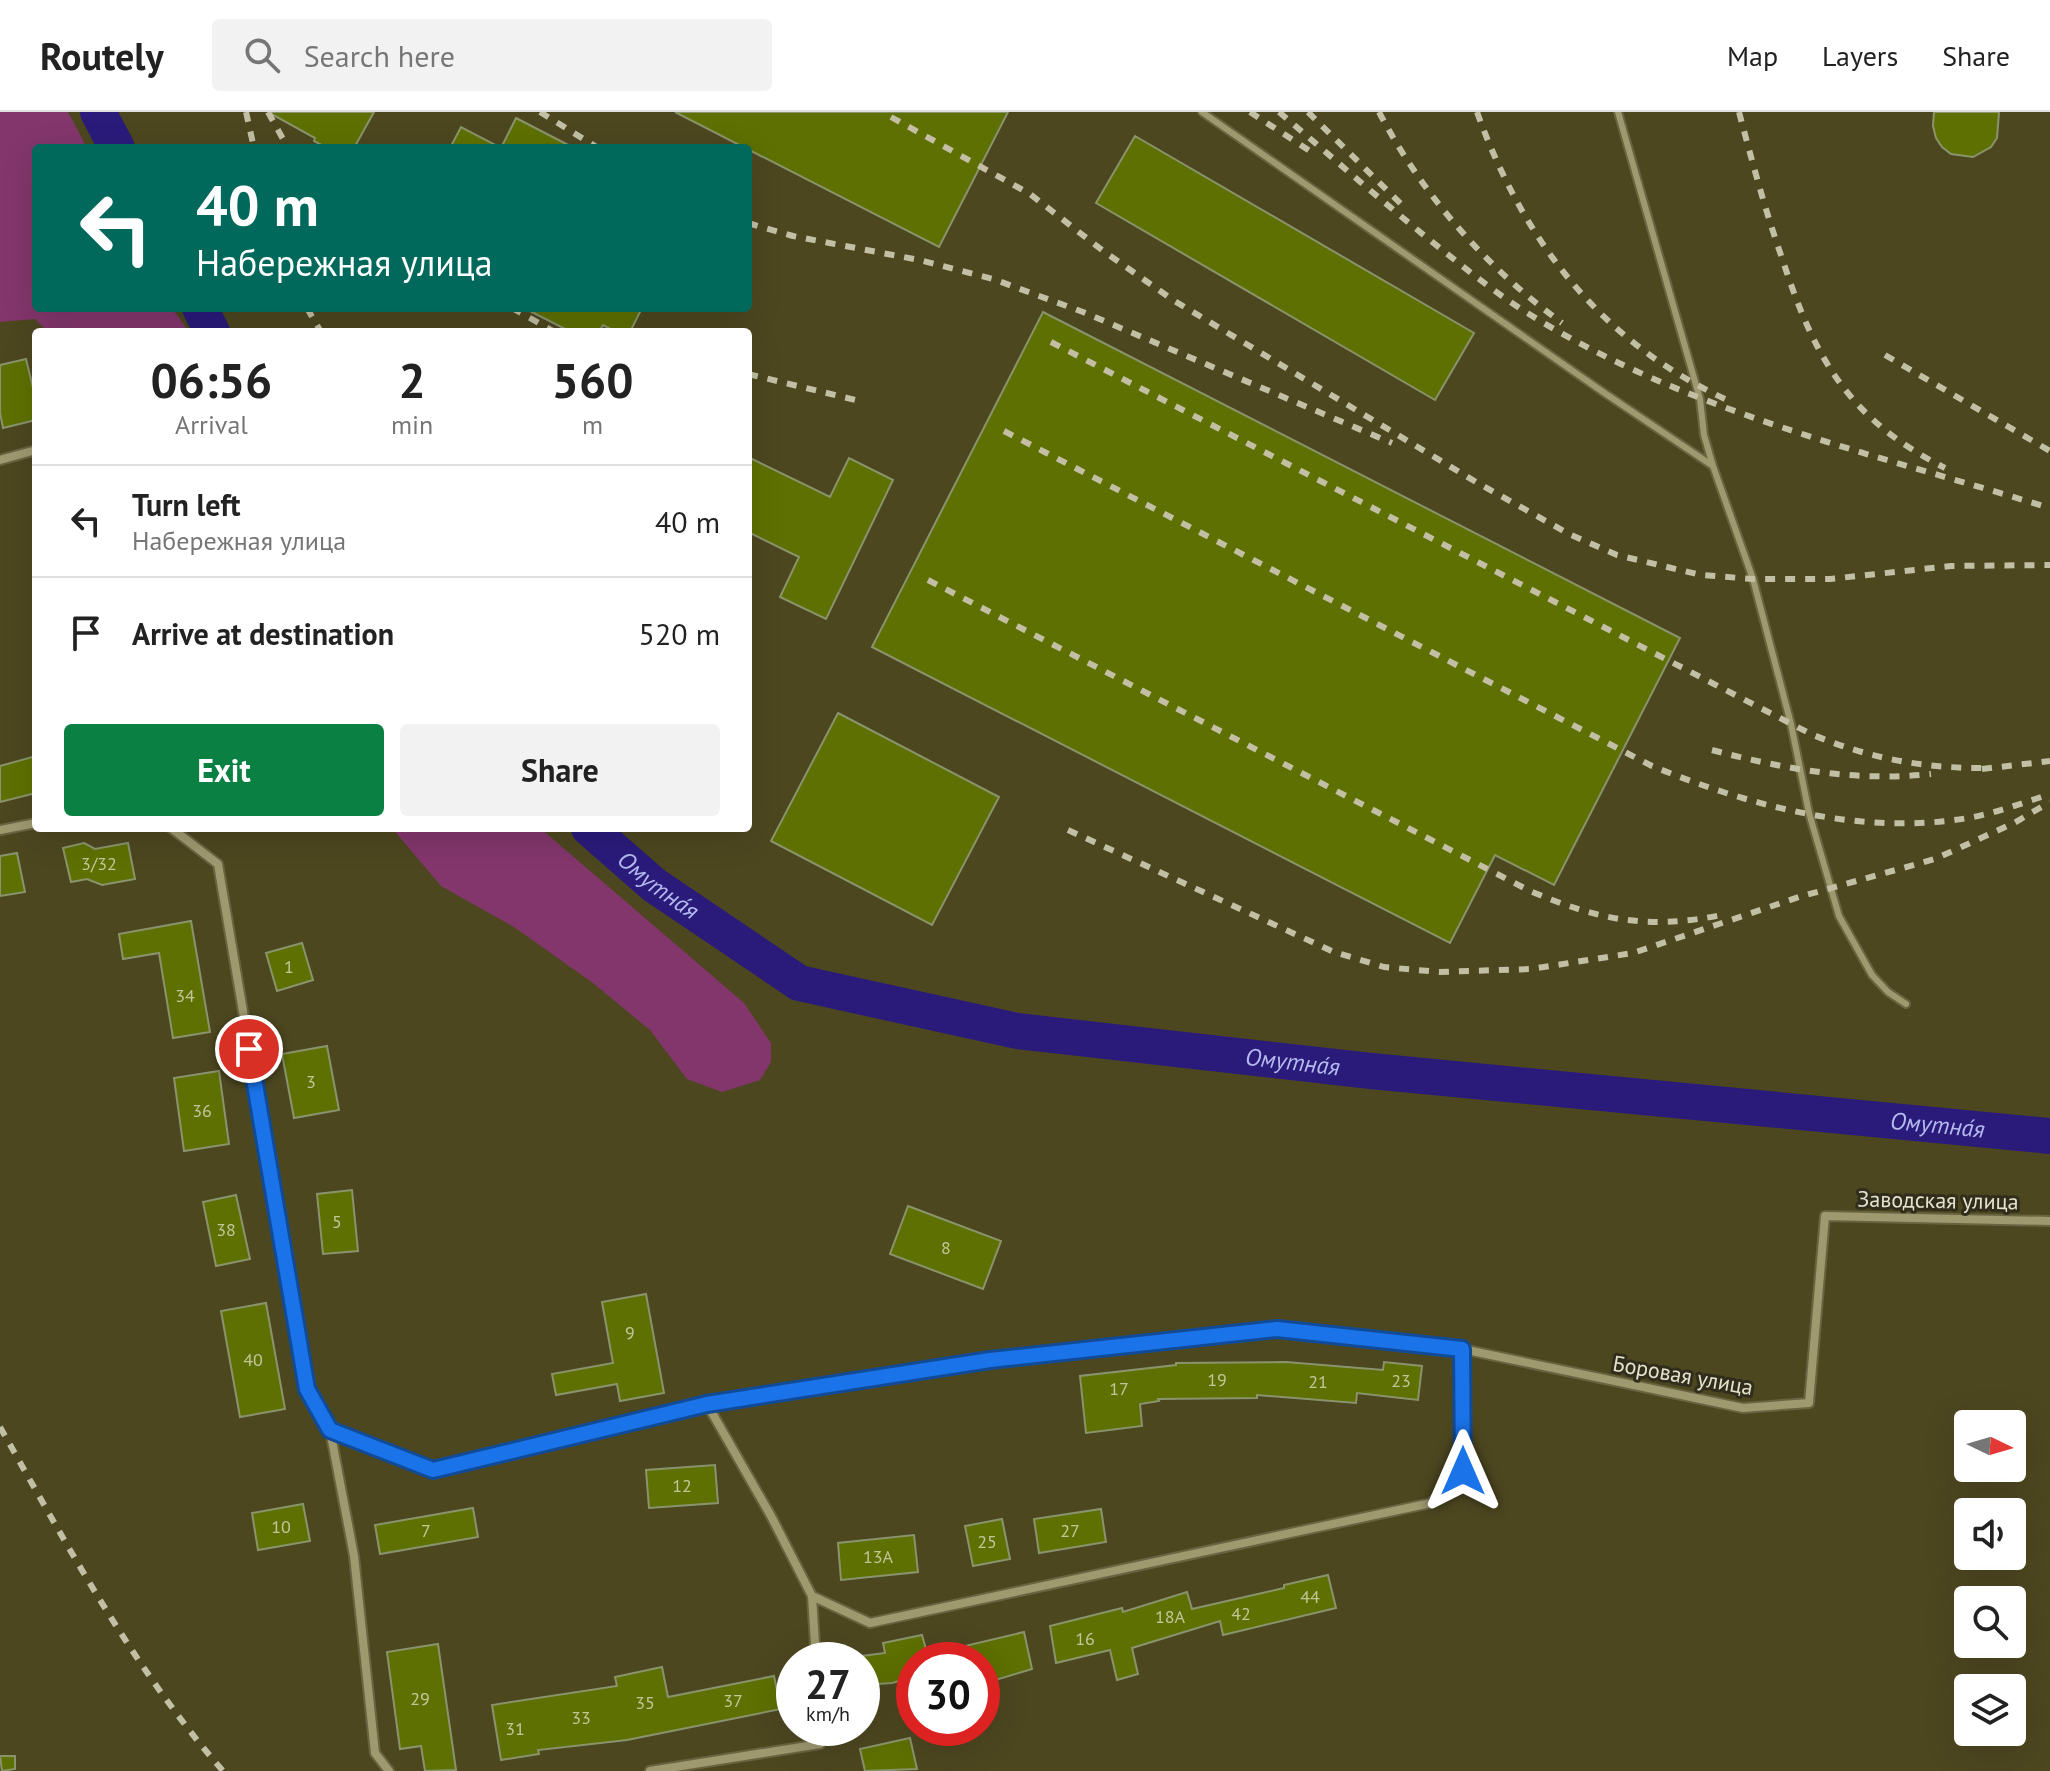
<!DOCTYPE html>
<meta charset="utf-8">
<style>
body{margin:0;font-family:"PT Sans",sans-serif;background:#f2f2f2;color:#222;height:100vh;display:flex;flex-direction:column;font-size:30px;white-space:nowrap}
*{box-sizing:border-box;margin:0}
p{font-size:26px;color:#767676}
.icon{flex:none;width:44px;height:44px;fill:none;stroke:currentColor;stroke-width:2;stroke-linecap:round;stroke-linejoin:round}
.map{position:relative;flex:1;overflow:hidden}
.details{position:absolute;left:32px;top:216px;width:720px;height:504px;display:flex;flex-direction:column;background:#fff;border-radius:8px;box-shadow:0 8px 32px #0002}
.details>*{flex:none}
.guide{position:absolute;left:32px;top:32px;width:720px;height:168px;border-radius:8px;box-shadow:0 8px 32px #0002;background:#00695c;color:#fff;overflow:hidden}
.needle{width:52px;rotate:95deg}
.tools{position:absolute;left:1954px;top:1298px;display:grid;gap:16px}
.tools a{display:grid;place-items:center;width:72px;height:72px;border-radius:8px;background:#fff;box-shadow:0 8px 32px #0002;font-size:40px}
.speed{position:absolute;left:776px;top:1530px;display:flex;gap:16px;font-size:40px;font-weight:700;text-align:center}
.speed>*{display:grid;place-content:center;width:104px;height:104px;border-radius:50%;background:#fff;box-shadow:0 8px 32px #0002;line-height:1}
.speed small{font-size:20px;font-weight:400}
.speed .limit{border:12px solid #d22;background:#fff;color:#111}
.pin{position:absolute;display:grid;place-items:center;width:68px;height:68px;color:#fff;margin:-34px;border:4px solid #fff;border-radius:50%;box-shadow:0 2px 8px #0007}
.me{position:absolute;width:88px;margin:-44px;rotate:0deg;stroke-linejoin:round;filter:drop-shadow(0 0 6px #0008)}
.turn{display:flex;align-items:center;gap:28px;height:168px;padding:0 32px;font-size:36px}
.turn .icon{width:104px;height:104px;stroke-width:2.5}
.turn b{display:block;font-size:56px;line-height:68px}
.eta{display:flex;justify-content:space-evenly;align-items:center;height:136px;text-align:center}
.eta b{font-size:48px;font-weight:700;line-height:56px}
.action{display:flex;gap:16px;margin-top:auto;padding:16px 32px}
.action a{flex:1;height:92px;border-radius:8px;background:#0b8043;color:#fff;font-size:32px;font-weight:700;line-height:92px;text-align:center}
.action a+a{background:#f2f2f2;color:#222}
ul{padding:0;list-style:none}
li{display:flex;align-items:center;gap:24px;height:112px;padding:0 32px;border-top:2px solid #e0e0e0}
li div{flex:1}
li b{display:block;font-size:30px}
li em{font-style:normal}
header{display:flex;align-items:center;gap:48px;box-sizing:border-box;height:112px;padding:0 40px;background:#fff;border-bottom:2px solid #e0e0e0}
header strong{font-size:38px}
nav{display:flex;gap:44px;margin-inline-start:auto;font-size:28px}
.search{width:560px;height:72px;background:#f2f2f2;display:flex;align-items:center;gap:20px;box-sizing:border-box;padding:0 28px;border-radius:8px;color:#767676;font-size:30px}
.map>svg:first-child{display:block}
.green{fill:#83366c}
.lines{fill:none;stroke-linecap:round;stroke-linejoin:round}
.river{stroke:#2a1b7b;stroke-width:36}
.building{fill:#5e7001;stroke:#89946d;stroke-width:2}
.lane-casing{stroke:#696440;stroke-width:10}
.street-casing{stroke:#696440;stroke-width:12}
.lane{stroke:#9f9970;stroke-width:6}
.street{stroke:#9f9970;stroke-width:8}
.rail{stroke:#c3bfa5;stroke-width:6;stroke-dasharray:10 10;stroke-linecap:butt}
.route-casing{stroke:#114b97;stroke-width:20}
.route{stroke:#1a73e8;stroke-width:14}
.labels{text-anchor:middle;stroke-width:6;stroke-linejoin:round;paint-order:stroke}
.number-label{font-size:18px;fill:#c4c69a}
.street-label{font-size:22px;fill:#e6e3cd;stroke:#302d1c}
.water-label{font-size:24px;font-style:italic;fill:#b5baee;stroke:#302d1c}
</style>
<header>
<strong>Routely</strong>
<div class="search"><svg class="icon" aria-label="search" viewBox="0 0 24 24"><circle cx="10" cy="10" r="6"/><path d="M15 15l6 6"/></svg>Search here</div>
<nav><a>Map</a><a>Layers</a><a>Share</a></nav>
</header>
<div class="map">
<svg width="2050" height="1659" viewBox="0 0 2050 1659">
<rect width="100%" height="100%" fill="#4d4720"/>
<path class="green" d="M0 0H68L87 36H36V196H172L189 220H48L35 207 0 210Z
M392 716H540L744 891 771 931V950L760 968 722 980 687 967 650 918 593 871 514 815 441 774Z"/>
<g class="lines">
<g class="river">
<path d="M98 0 117 36"/>
<path d="M200 196 212 220"/>
<path id="s1" d="M589 716 654 773 799 871 1017 919 1371 959 2050 1024"/>
</g>
</g>
<path class="building" d="M268 0H374L354 36H327L314 29 315 26Z
M675 0H1008L939 135Z
M1934 0H1999L1997 26 1991 35 1973 45 1951 42 1942 35 1936 26 1933 14Z
M516 6 574 36H450L461 15 501 36Z
M1135 24 1474 221 1435 288 1096 91Z
M524 196H642L630 220H616L603 213 599 220H571Z
M1043 200 1680 526 1554 773 1495 743 1450 831 872 535Z
M26 247 36 288V308L3 316 0 301V253Z
M748 345 830 385 849 346 893 368 826 507 780 485 799 445 748 420Z
M838 601 999 685 932 813 771 729Z
M36 644V681L0 690V654Z
M84 731 95 737 128 731 135 767 102 773 87 767 71 770 63 736Z
M17 741 25 780 0 784V744Z
M191 809 210 920 173 926 159 841 123 847 119 822Z
M302 831 313 868 277 879 266 841Z
M327 934 339 998 294 1006 282 942Z
M219 959 229 1032 184 1039 174 966Z
M352 1078 358 1139 323 1142 317 1082Z
M236 1083 250 1147 216 1154 203 1090Z
M908 1094 1001 1129 983 1177 890 1142Z
M646 1182 664 1281 620 1289 617 1272 556 1283 552 1262 613 1251 602 1190Z
M266 1191 285 1297 240 1305 221 1199Z
M1286 1250 1383 1258 1384 1250 1422 1254 1418 1288 1357 1281 1356 1291 1257 1283V1286L1158 1287 1159 1289 1140 1292 1142 1314 1086 1321 1080 1264 1176 1253V1251Z
M715 1353 718 1391 649 1396 646 1358Z
M303 1392 310 1429 258 1438 252 1401Z
M473 1396 478 1425 380 1442 375 1413Z
M1101 1397 1106 1430 1039 1441 1034 1407Z
M1002 1407 1010 1447 973 1454 965 1414Z
M914 1423 918 1460 841 1468 838 1431Z
M1328 1463 1336 1496 1223 1523 1220 1509 1132 1536 1138 1562 1117 1568 1110 1538 1056 1551 1050 1514 1122 1496 1123 1500 1187 1480 1192 1497 1284 1476V1473Z
M1024 1520 1032 1557 982 1572V1548H968L965 1534Z
M922 1523 929 1548H914V1565L892 1571 862 1573V1544L885 1541 883 1531Z
M438 1532 456 1658 425 1659 421 1634 400 1637 387 1540Z
M662 1555 668 1585 774 1564 781 1597 627 1628 538 1638 539 1642 501 1648 492 1593 617 1574 615 1565Z
M910 1626 917 1657 865 1659 860 1637Z
M0 1644H15V1657L2 1659Z"/>
<g class="lines">
<g class="lane-casing">
<path id="lane" d="M1202 0 1603 280 1713 354 1753 467 1791 612 1809 701 1839 804 1872 863 1888 880 1906 892
M1618 0 1700 287 1704 323 1713 354"/>
</g>
<g class="street-casing">
<path id="street" d="M0 348 36 338
M171 716 218 752 307 1277 330 1318 433 1358 707 1292 990 1248 1277 1217 1462 1237 1743 1296 1809 1291 1825 1104 2050 1109
M0 718 36 711
M707 1292 771 1404 812 1484 870 1511 1431 1391 1463 1359 1462 1237
M330 1318 354 1444 375 1641 389 1659
M812 1484 816 1548
M650 1659 820 1632 819 1616"/>
</g>
<use href="#lane" class="lane"/>
<use href="#street" class="street"/>
<path class="rail" d="M246 0 254 36
M268 0 288 36
M540 0 598 36
M1250 0 1310 39
M1279 0C1333 46 1386 93 1441 137 1470 160 1498 183 1529 202 1686 300 1874 342 2050 396
M1308 0 1401 92
M1379 0C1423 84 1486 155 1562 211
M1477 0C1523 128 1600 229 1725 287
M1739 0C1752 49 1765 98 1782 146 1814 245 1848 307 1945 356
M891 5 1030 82 1102 138 1173 188 1476 370 1571 423 1617 443 1701 463 1753 467H1830L1951 454 2050 453
M748 111 793 124 919 148 993 167 1083 200 1392 331
M307 196 321 220
M512 196 555 220
M1051 230 1811 622C1870 647 1927 657 1991 656
M1885 243 2050 339
M748 262 864 290
M1004 319 1652 654C1750 694 1862 724 1968 706 1996 701 2023 691 2050 682
M928 468 1530 779C1599 808 1646 818 1722 803
M1712 638C1784 657 1856 670 1931 662
M1982 657 2050 649
M1068 718 1334 840 1384 855 1439 860 1531 857 1633 841 1799 785 1935 747 2014 711 2050 690
M0 1315C67 1433 133 1556 223 1659"/>
</g>
<g class="lines">
<g class="route-casing">
<path id="route" d="M249 937 307 1277 330 1318 433 1358 707 1292 990 1248 1277 1217 1462 1237 1463 1359"/>
</g>
<use href="#route" class="route"/>
</g>
<g class="labels">
<g class="number-label">
<text x="99" y="758">3/32</text>
<text x="289" y="861">1</text>
<text x="185" y="890">34</text>
<text x="311" y="976">3</text>
<text x="202" y="1005">36</text>
<text x="337" y="1116">5</text>
<text x="226" y="1124">38</text>
<text x="946" y="1142">8</text>
<text x="630" y="1227">9</text>
<text x="253" y="1254">40</text>
<text x="1217" y="1274">19</text>
<text x="1401" y="1275">23</text>
<text x="1318" y="1276">21</text>
<text x="1119" y="1283">17</text>
<text x="682" y="1380">12</text>
<text x="281" y="1421">10</text>
<text x="426" y="1425">7</text>
<text x="1070" y="1425">27</text>
<text x="987" y="1436">25</text>
<text x="878" y="1451">13А</text>
<text x="1310" y="1491">44</text>
<text x="1241" y="1508">42</text>
<text x="1170" y="1511">18А</text>
<text x="1085" y="1533">16</text>
<text x="420" y="1593">29</text>
<text x="733" y="1595">37</text>
<text x="645" y="1597">35</text>
<text x="581" y="1612">33</text>
<text x="515" y="1623">31</text>
</g>
<g class="street-label">
<text transform="translate(1938 1088) rotate(1)" y="8">Заводская улица</text>
<text transform="translate(1683 1263) rotate(10)" y="8">Боровая улица</text>
</g>
<g class="water-label">
<text dy="8" stroke="none"><textPath href="#s1" startOffset="90">Омутна́я</textPath></text>
<text dy="8" stroke="none"><textPath href="#s1" startOffset="762">Омутна́я</textPath></text>
<text dy="8" stroke="none"><textPath href="#s1" startOffset="1410">Омутна́я</textPath></text>
</g>
</g>
</svg>
<div class="tools">
<a><svg class="needle" viewBox="-14 -14 28 28"><path d="M0-13l5 13h-10z" fill="#e53935"/><path d="M0 13l5-13h-10z" fill="#767676"/></svg></a>
<a><svg class="icon" aria-label="sound" viewBox="0 0 24 24"><path d="M4 9h4l5-4v14l-5-4H4zM17 9q2 3 0 6"/></svg></a>
<a><svg class="icon" aria-label="search" viewBox="0 0 24 24"><circle cx="10" cy="10" r="6"/><path d="M15 15l6 6"/></svg></a>
<a><svg class="icon" aria-label="layers" viewBox="0 0 24 24"><path d="M12 4l9 5-9 5-9-5zM3 14l9 5 9-5"/></svg></a>
</div>
<div class="speed"><div>27<small>km/h</small></div><div class="limit">30</div></div>
<div class="pin" style="left:249px;top:937px;background:#d93025"><svg class="icon" aria-label="arrive" viewBox="0 0 24 24"><path d="M6 21V4h12l-3 4 3 4H6"/></svg></div>
<svg class="me" style="left:1463px;top:1359px" viewBox="-20 -20 40 40"><path d="M0-17L14 15 0 8-14 15z" fill="#1a73e8" stroke="#fff" stroke-width="4"/></svg>
<div class="guide">
<div class="turn"><svg class="icon" aria-label="left" viewBox="0 0 24 24"><path d="M17 20v-9H6M10 6l-5 5 5 5"/></svg><div><b>40 m</b>Набережная улица</div></div>
</div>
<section class="details">
<div class="eta">
<div><b>06:56</b><p>Arrival</p></div>
<div><b>2</b><p>min</p></div>
<div><b>560</b><p>m</p></div>
</div>
<ul>
<li><svg class="icon" aria-label="left" viewBox="0 0 24 24"><path d="M17 20v-9H6M10 6l-5 5 5 5"/></svg><div><b>Turn left</b><p>Набережная улица</p></div><em>40 m</em></li>
<li><svg class="icon" aria-label="arrive" viewBox="0 0 24 24"><path d="M6 21V4h12l-3 4 3 4H6"/></svg><div><b>Arrive at destination</b></div><em>520 m</em></li>
</ul>
<div class="action"><a>Exit</a><a>Share</a></div>
</section>
</div>
